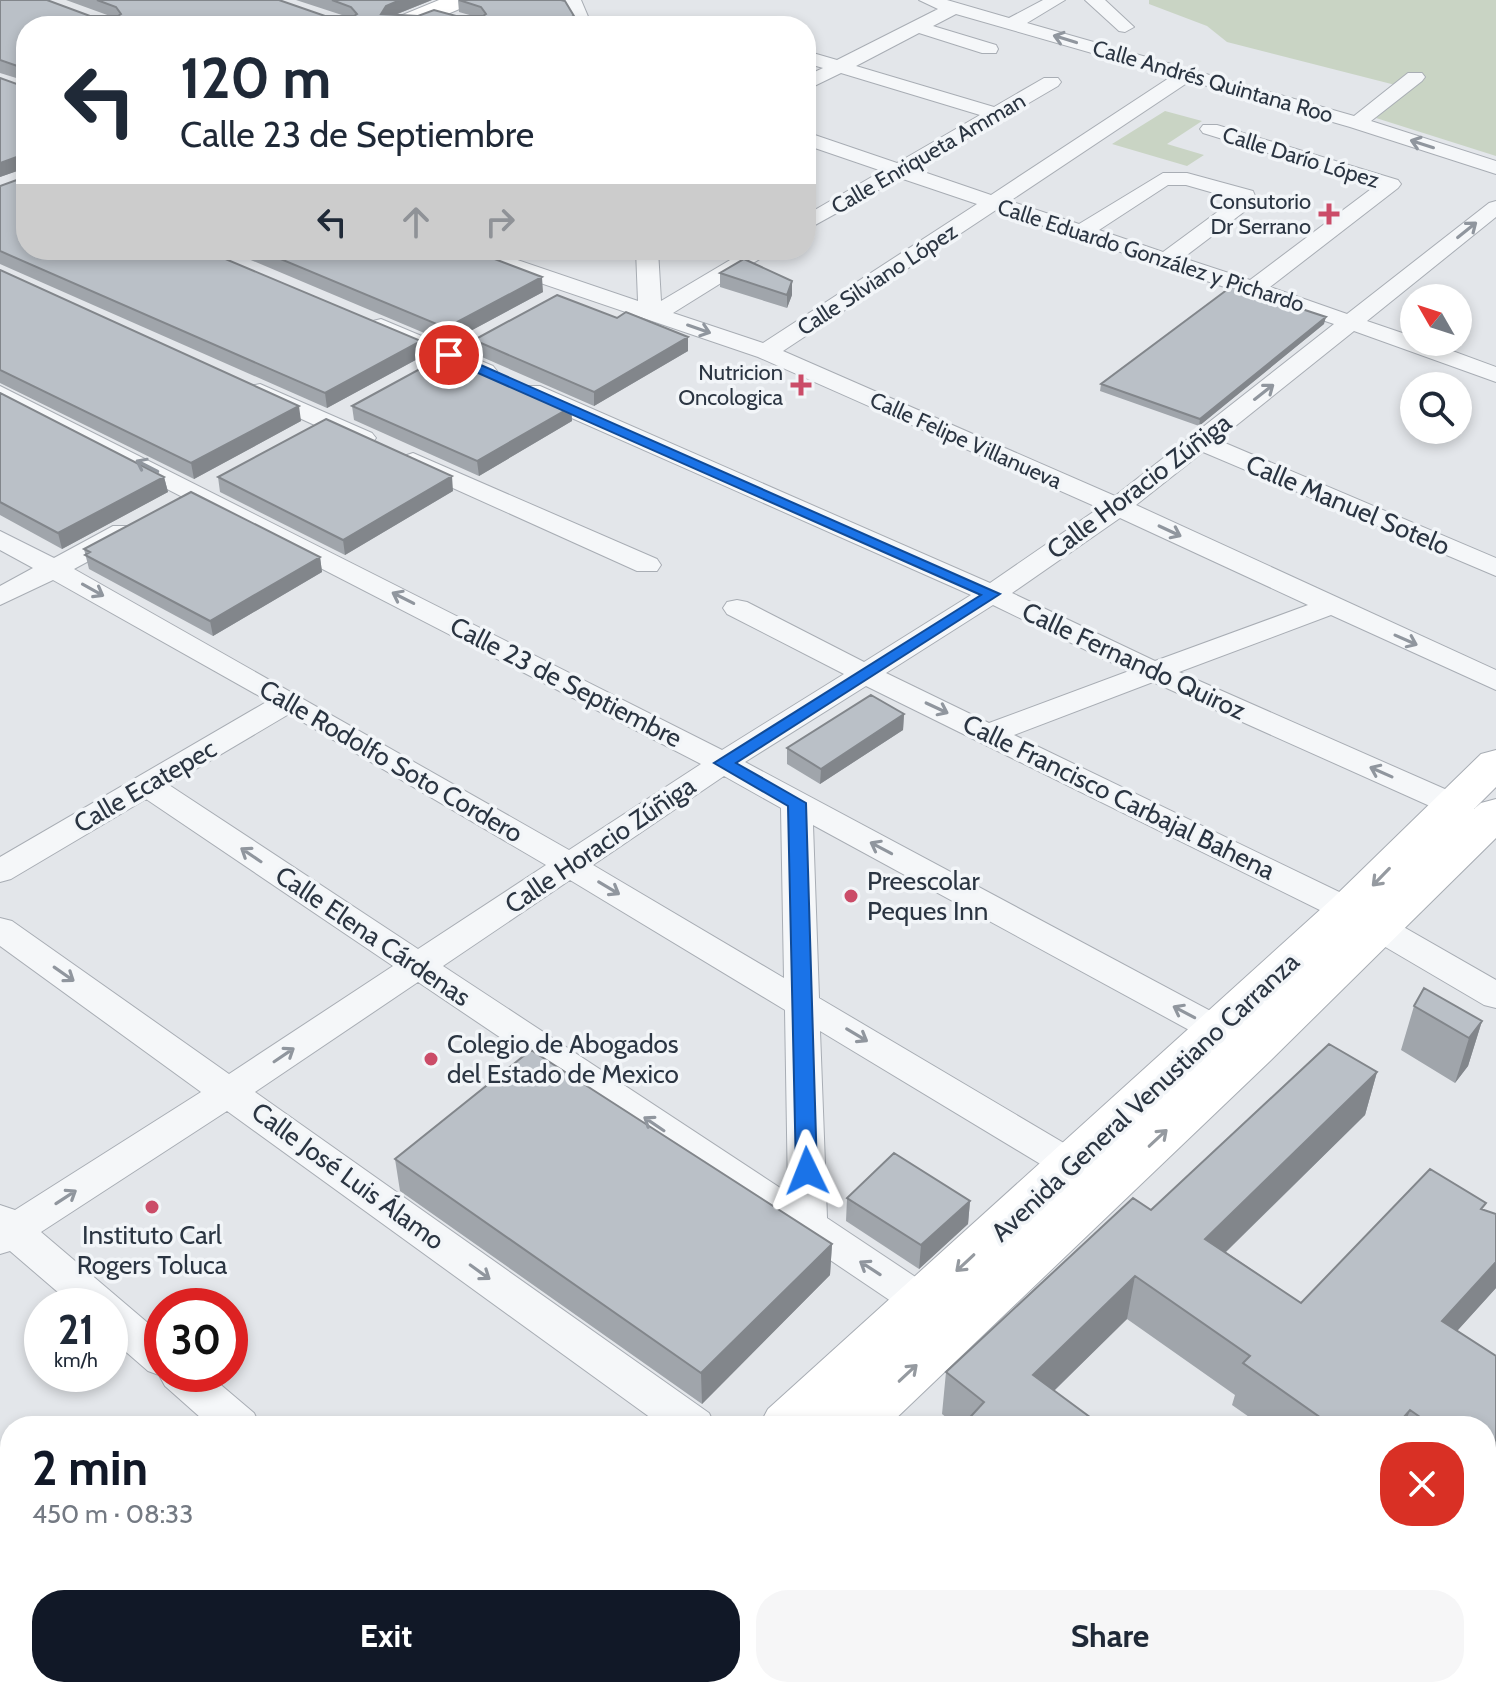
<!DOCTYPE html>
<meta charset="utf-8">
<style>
body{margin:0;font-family:Cabin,sans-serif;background:#f6f6f7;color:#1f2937;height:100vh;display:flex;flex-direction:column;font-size:30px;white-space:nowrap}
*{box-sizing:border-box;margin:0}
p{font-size:26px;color:#747a83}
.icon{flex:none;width:44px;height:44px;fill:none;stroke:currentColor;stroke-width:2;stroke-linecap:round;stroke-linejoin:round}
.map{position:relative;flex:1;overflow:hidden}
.sheet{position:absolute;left:0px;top:1416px;width:1496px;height:282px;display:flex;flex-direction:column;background:#fff;border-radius:32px 32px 0 0;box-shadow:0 4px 12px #0003}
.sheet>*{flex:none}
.guide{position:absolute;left:16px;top:16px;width:800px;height:244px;border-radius:32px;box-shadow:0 4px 12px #0003;background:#fff;color:#1f2937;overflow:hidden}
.needle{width:52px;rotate:309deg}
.buttons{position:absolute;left:1400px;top:284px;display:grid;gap:16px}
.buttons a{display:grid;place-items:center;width:72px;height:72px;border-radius:50%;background:#fff;box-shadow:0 4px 12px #0003;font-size:40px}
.speed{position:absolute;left:24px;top:1288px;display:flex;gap:16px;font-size:40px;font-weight:700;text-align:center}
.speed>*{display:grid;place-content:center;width:104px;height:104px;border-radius:50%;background:#fff;box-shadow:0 4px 12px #0003;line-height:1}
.speed small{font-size:20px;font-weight:400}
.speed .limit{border:12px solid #d22;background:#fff;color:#111}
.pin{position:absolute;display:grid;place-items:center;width:68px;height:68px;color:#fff;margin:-34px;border:4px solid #fff;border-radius:50%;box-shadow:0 2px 8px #0007}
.me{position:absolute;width:88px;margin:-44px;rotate:358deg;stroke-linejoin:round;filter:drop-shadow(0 0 6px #0008)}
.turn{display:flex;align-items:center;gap:28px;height:168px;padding:0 32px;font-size:36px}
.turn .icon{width:104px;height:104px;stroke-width:2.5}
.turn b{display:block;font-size:56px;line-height:68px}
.lanes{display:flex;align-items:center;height:76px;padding:0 32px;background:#0003;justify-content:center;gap:40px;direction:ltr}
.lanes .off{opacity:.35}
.round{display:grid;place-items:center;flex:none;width:84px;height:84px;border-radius:32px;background:#f6f6f7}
.overview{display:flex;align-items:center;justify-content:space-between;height:136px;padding:0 32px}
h1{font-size:48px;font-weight:700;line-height:60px;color:#111827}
.cta{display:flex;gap:16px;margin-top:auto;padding:16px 32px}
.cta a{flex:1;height:92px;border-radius:32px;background:#111827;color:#fff;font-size:32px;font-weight:700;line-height:92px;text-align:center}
.cta a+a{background:#f6f6f7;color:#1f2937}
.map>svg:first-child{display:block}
.green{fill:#c9d4c4}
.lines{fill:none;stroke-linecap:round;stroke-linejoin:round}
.minor-casing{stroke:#a8adb4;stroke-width:2}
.secondary-casing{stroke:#a8adb4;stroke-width:2}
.minor{fill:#f5f7f9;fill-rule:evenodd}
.secondary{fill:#fff;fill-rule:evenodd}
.wall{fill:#a0a5ab}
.shaded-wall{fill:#82868b}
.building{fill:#bac0c7;stroke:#82868b;stroke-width:2}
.oneway{stroke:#90969e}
.oneway2{stroke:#959aa0}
.route{fill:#1a73e8;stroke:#114b97;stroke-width:2}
.poi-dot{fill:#cb4c68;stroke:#f2f5f8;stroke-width:3}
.labels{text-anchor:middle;stroke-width:7;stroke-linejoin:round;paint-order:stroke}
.far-street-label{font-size:22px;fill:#2b3542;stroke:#f2f5f8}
.far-poi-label{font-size:22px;fill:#2b3542;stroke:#f2f5f8;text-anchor:end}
.street-label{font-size:26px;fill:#2b3542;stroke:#f2f5f8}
.poi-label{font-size:26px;fill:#2b3542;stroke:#f2f5f8;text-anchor:start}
</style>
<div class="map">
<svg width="1496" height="1697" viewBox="0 0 1496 1697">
<rect width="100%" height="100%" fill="#e3e6ea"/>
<path class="green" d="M1149 0H1496V156L1376 118 1411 89 1227 42 1207 26 1149 4Z
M1165 111 1202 121 1167 144 1204 155 1187 166 1112 144Z"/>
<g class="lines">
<g class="minor-casing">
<path id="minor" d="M563 0H581L592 26H574Z
M919 0H947L1009 18 1043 0H1065L1027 23 1354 116 1408 73H1422L1425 77 1422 81 1371 121 1496 161V174L1350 127 1190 81 1010 201 1079 224 1163 173H1187L1253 191 1257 201 1253 205 1183 258 1250 280 1375 186 1203 133 1200 129 1203 125H1217L1398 180 1401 184 1398 188 1270 287 1347 314 1489 203 1496 201V217L1367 321 1414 337V342H1428L1496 367V382L1354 331 1218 440 1496 558V576L1203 452 1136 505 1496 670V690L1331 615 1179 672 1463 797 1468 804 1463 811 1452 814 1441 811 1153 682 1014 735 1360 902 1496 980V1008L1484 1005 1336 918 866 686 745 762 1248 1031 1254 1040 1248 1049 1236 1053 1224 1049 813 825 819 998 1101 1165 1107 1175 1101 1185 1088 1189 1075 1185 820 1031 827 1218 950 1300 956 1311 950 1322 936 1327 922 1322 418 982 255 1092 709 1413 715 1426H662L227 1111 41 1232 162 1335V1374H208L254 1413 260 1426H210L165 1386 159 1375 148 1371 110 1338V1306H74L10 1251 0 1254V1205L15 1210 201 1092 0 946V918L12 921 229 1074 393 966 146 799 11 879 0 882V857L268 701 53 580 0 605V586L33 568 0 550V531L54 558 113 526H131L135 532 131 538 74 569 569 850 701 764 0 403V386L722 750 844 674 727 614 723 608 727 602 737 600 747 602 864 662 971 595 522 396 519 391 522 386H540L990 583 1099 508 758 357 458 255 455 250H488L638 301 636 250H658L661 301 747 250H774L673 313 763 343 977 204 900 178 806 230V215L882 171 806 145V132L897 163 980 115 841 73 806 90V76L823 68 806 63V51L837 60 938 9ZM956 14 1172 76 991 195 915 169 1058 86 1061 82 1058 78H1044L994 107 856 66 919 33 982 53H996L998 49 996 45 933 26ZM1168 185H1186L1235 199 1163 252 1099 230ZM996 210 1334 324 1115 496 783 351ZM1120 518 1308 605 1155 661 1012 593ZM993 605 1129 671 989 723 886 673ZM289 714 546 865 418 949 169 785ZM724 776 781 808 784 978 593 865ZM570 880 785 1010 788 1193 443 966Z
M1085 0H1105L1134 27 1125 32 1119 31Z
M381 319 493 366 497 371 493 376H477L373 331 369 326 373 321Z
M260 384 372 433 376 438 372 443H354L251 396 248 391 251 386Z
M413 453 657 559 661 565 657 571H637L404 466 400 461 404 456Z
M0 1605 10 1609V1657L0 1653Z
M1496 1621V1697H1431L1435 1688H1486V1625Z
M38 1688H89L93 1697H42Z
M787 1688H833L832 1697H786Z
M1013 1688H1067L1071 1697H1017Z"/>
</g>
<g class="secondary-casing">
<path id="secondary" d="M439 0H472L469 5 419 26H385L388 21Z
M1496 750V787L1474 809 1481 803 1496 799V838L1270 1061 888 1426H759L768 1409 1332 899 1481 754Z
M452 1688H522L518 1697H448Z
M529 1688H599L595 1697H525Z"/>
</g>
<use href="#minor" class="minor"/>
<use href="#secondary" class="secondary"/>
</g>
<path class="wall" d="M0 0 90 16H110L66 0H279L325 16H345L296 0H432L395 15 418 16H473L459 12 458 0 574 26 26 81 0 73Z
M0 78 22 86 26 83V250L423 356 327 408 0 264V186L25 177V168L0 177Z
M227 250H471L543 292 448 343Z
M0 270 301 421 194 479 0 383Z
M720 273 792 281V295L787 308 720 287Z
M1324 324 1199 426 1100 391 1101 384Z
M474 340 688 351 594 406 475 354Z
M0 393 164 477 168 492 62 549 0 515Z
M352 406 571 407 572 421 479 476 354 420Z
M218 477 453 491 345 555 220 492Z
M84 549 320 557 322 572 213 636 89 569Z
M904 714 903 730 820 784 787 764V748Z
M1414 1006 1482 1021 1468 1066 1455 1083 1401 1050Z
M1377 1072 1365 1115 1226 1252 1301 1303 1484 1210 1496 1214V1288L1457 1331 1496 1356V1491L1486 1503V1426H1262L1232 1405 1235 1395 1127 1319 1054 1391 1102 1426H957L942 1414 946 1372Z
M395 1159 832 1244 830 1275 702 1404 400 1191Z
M847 1198 970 1201 968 1224 919 1269 846 1221Z
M1185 1688H1376L1369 1697H1196Z"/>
<path class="shaded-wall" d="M400 0H432L387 18 381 14 386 6Z
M574 16V26H551Z
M25 154 26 168 0 177V163Z
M542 277 543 292 448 343 446 328Z
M792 281V295L787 308V295Z
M1326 317 1324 324 1199 426 1200 419Z
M688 337V351L594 406V392Z
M421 341 423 356 327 408 325 393Z
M299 406 301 421 194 479 191 463Z
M571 407 572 421 479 476 477 461Z
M452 476 453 491 345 555 343 540Z
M164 477 168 492 62 549 58 533Z
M320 557 322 572 213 636 210 621Z
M904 714 903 730 820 784 821 769Z
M1482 1021 1468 1066 1455 1083 1469 1038Z
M1377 1072 1365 1115 1196 1281 1205 1239Z
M970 1201 968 1224 919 1269 921 1245Z
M832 1244 830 1275 702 1404 701 1373Z
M1496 1262V1288L1428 1363 1442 1321Z
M1135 1276 1127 1319 1027 1417 1033 1375Z
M1410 1410 1404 1426H1396Z
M1496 1470V1491L1486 1503V1495Z
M1360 1688H1376L1369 1697H1353Z"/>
<path class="building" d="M0 0H47L90 16H118L121 14 116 7 97 0H279L325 16H354L357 14 351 7 332 0H400L386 6 381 14 418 16 434 10 456 16H483L486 14 481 7 459 0H561L565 1 574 16 551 26H26V80V69L0 60Z
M0 78 22 86 26 83V250H204L421 341 325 393 0 251V186L25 177V154L0 163Z
M259 250H471L542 277 446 328Z
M744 259 792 281 787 295 720 273Z
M0 270 299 406 191 463 0 370Z
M1232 286 1326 317 1200 419 1101 384Z
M557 295 617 318 626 312 688 337 594 392 474 340Z
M449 353 571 407 477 461 352 406Z
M0 393 164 477 58 533 0 502Z
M326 419 452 476 343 540 218 477Z
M191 492 320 557 210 621 85 555 90 552 84 549Z
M871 695 904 714 821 769 787 748Z
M1424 988 1482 1021 1469 1038 1414 1006Z
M1329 1044 1377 1072 1205 1239 1301 1303 1430 1169 1486 1203 1481 1209 1496 1214V1262L1442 1321 1496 1356V1469L1486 1462V1426H1433L1410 1410 1396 1426H1314L1321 1418 1243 1363 1250 1356 1135 1276 1033 1375 1102 1426H962L984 1402 946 1372 1133 1198 1151 1210Z
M531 1050 832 1244 701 1373 395 1159Z
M894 1153 970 1201 921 1245 847 1198Z
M1248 1688H1360L1353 1697H1259Z"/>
<defs><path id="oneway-shaft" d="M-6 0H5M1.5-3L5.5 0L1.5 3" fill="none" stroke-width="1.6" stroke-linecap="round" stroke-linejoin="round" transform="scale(2)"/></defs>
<g class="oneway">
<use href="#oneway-shaft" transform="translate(1065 39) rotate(-163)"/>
<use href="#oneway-shaft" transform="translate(1422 144) rotate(-162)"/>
<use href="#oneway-shaft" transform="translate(1467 230) rotate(-39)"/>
<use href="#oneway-shaft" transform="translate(699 329) rotate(19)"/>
<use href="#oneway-shaft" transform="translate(1264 392) rotate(-38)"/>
<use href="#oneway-shaft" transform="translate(147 466) rotate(-153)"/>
<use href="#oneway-shaft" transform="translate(1170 531) rotate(25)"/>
<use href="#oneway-shaft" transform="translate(93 590) rotate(29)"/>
<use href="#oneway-shaft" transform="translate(403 598) rotate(-153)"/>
<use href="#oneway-shaft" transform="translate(1406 640) rotate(24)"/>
<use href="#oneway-shaft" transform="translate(937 708) rotate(25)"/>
<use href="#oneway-shaft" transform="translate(1381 772) rotate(-156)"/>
<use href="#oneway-shaft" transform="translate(881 848) rotate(-152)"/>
<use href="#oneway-shaft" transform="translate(251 855) rotate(-146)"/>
<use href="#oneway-shaft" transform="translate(609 888) rotate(31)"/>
<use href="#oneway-shaft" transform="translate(64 974) rotate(35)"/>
<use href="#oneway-shaft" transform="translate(1184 1012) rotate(-152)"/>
<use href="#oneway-shaft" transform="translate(857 1035) rotate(31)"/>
<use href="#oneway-shaft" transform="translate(284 1055) rotate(-34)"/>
<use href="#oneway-shaft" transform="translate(654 1124) rotate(-146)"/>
<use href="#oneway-shaft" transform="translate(66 1197) rotate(-33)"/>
<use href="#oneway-shaft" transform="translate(870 1268) rotate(-147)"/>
<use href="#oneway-shaft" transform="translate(480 1272) rotate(36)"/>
</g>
<g class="oneway2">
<use href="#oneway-shaft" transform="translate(1381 877) rotate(134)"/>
<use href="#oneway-shaft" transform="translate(1158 1138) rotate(-43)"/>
<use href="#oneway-shaft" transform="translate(965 1263) rotate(137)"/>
<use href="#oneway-shaft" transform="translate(908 1373) rotate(-43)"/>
</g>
<path class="route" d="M449 351 1000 594 736 763 806 803 817 1171 814 1176H799L796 1171 788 806 714 763 981 595 444 358 442 355Z"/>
<g class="poi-dot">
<path d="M1325 202h8v8h8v8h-8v8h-8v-8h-8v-8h8z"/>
<path d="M797 373h8v8h8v8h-8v8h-8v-8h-8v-8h8z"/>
<circle cx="851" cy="896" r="8"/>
<circle cx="431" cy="1059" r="8"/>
<circle cx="152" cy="1207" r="8"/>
</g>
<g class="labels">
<g class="far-street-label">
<text transform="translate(1213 81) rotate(16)" y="8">Calle Andrés Quintana Roo</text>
<text transform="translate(928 153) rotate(-30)" y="8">Calle Enriqueta Amman</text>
<text transform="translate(1301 157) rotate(17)" y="8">Calle Darío López</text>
<text transform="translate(1151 255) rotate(18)" y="8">Calle Eduardo González y Pichardo</text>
<text transform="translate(877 279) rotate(-33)" y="8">Calle Silviano López</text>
<text transform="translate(966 440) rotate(24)" y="8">Calle Felipe Villanueva</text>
</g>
<g class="far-poi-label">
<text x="1311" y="209">Consutorio<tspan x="1311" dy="25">Dr Serrano</tspan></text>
<text x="783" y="380">Nutricion<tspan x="783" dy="25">Oncologica</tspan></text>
</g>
<g class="street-label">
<text transform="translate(1139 486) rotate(-37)" y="9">Calle Horacio Zúñiga</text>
<text transform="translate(1348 505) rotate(23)" y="9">Calle Manuel Sotelo</text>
<text transform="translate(1134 661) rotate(25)" y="9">Calle Fernando Quiroz</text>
<text transform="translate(566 682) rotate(27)" y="9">Calle 23 de Septiembre</text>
<text transform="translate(391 761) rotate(30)" y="9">Calle Rodolfo Soto Cordero</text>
<text transform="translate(145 786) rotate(-30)" y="9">Calle Ecatepec</text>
<text transform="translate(1119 797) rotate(26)" y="9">Calle Francisco Carbajal Bahena</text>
<text transform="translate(600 845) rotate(-34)" y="9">Calle Horacio Zúñiga</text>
<text transform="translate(373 936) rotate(34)" y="9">Calle Elena Cárdenas</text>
<text transform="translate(1145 1097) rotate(-43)" y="9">Avenida General Venustiano Carranza</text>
<text transform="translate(348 1176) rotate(36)" y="9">Calle José Luis Álamo</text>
</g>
<g class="poi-label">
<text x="867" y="890">Preescolar<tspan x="867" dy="30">Peques Inn</tspan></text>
<text x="447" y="1053">Colegio de Abogados<tspan x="447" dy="30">del Estado de Mexico</tspan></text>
<text x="152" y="1244" text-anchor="middle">Instituto Carl<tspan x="152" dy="30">Rogers Toluca</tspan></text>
</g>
</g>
</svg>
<div class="buttons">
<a><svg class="needle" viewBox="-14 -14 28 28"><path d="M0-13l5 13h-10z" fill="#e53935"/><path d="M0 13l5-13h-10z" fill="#747a83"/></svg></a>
<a><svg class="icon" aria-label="search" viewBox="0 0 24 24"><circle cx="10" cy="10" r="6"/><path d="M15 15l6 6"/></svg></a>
</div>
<div class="speed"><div>21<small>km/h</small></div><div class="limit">30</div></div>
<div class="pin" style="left:449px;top:355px;background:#d93025"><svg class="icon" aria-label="arrive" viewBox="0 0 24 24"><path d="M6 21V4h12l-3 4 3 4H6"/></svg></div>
<svg class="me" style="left:807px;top:1171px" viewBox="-20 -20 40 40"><path d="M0-17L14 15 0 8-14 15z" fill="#1a73e8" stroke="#fff" stroke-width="4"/></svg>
<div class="guide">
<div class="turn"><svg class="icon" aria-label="left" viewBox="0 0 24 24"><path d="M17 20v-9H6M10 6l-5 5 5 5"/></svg><div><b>120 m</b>Calle 23 de Septiembre</div></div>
<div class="lanes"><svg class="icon" aria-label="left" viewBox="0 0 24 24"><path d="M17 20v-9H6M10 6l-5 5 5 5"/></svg><svg class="icon off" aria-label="ahead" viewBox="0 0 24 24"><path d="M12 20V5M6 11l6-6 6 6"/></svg><svg class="icon off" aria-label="right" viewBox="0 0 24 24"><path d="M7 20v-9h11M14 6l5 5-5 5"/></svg></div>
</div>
<section class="sheet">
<div class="overview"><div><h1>2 min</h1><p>450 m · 08:33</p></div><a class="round" style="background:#d93025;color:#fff"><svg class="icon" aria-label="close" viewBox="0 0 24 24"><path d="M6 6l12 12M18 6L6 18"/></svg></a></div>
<div class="cta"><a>Exit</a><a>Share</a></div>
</section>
</div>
